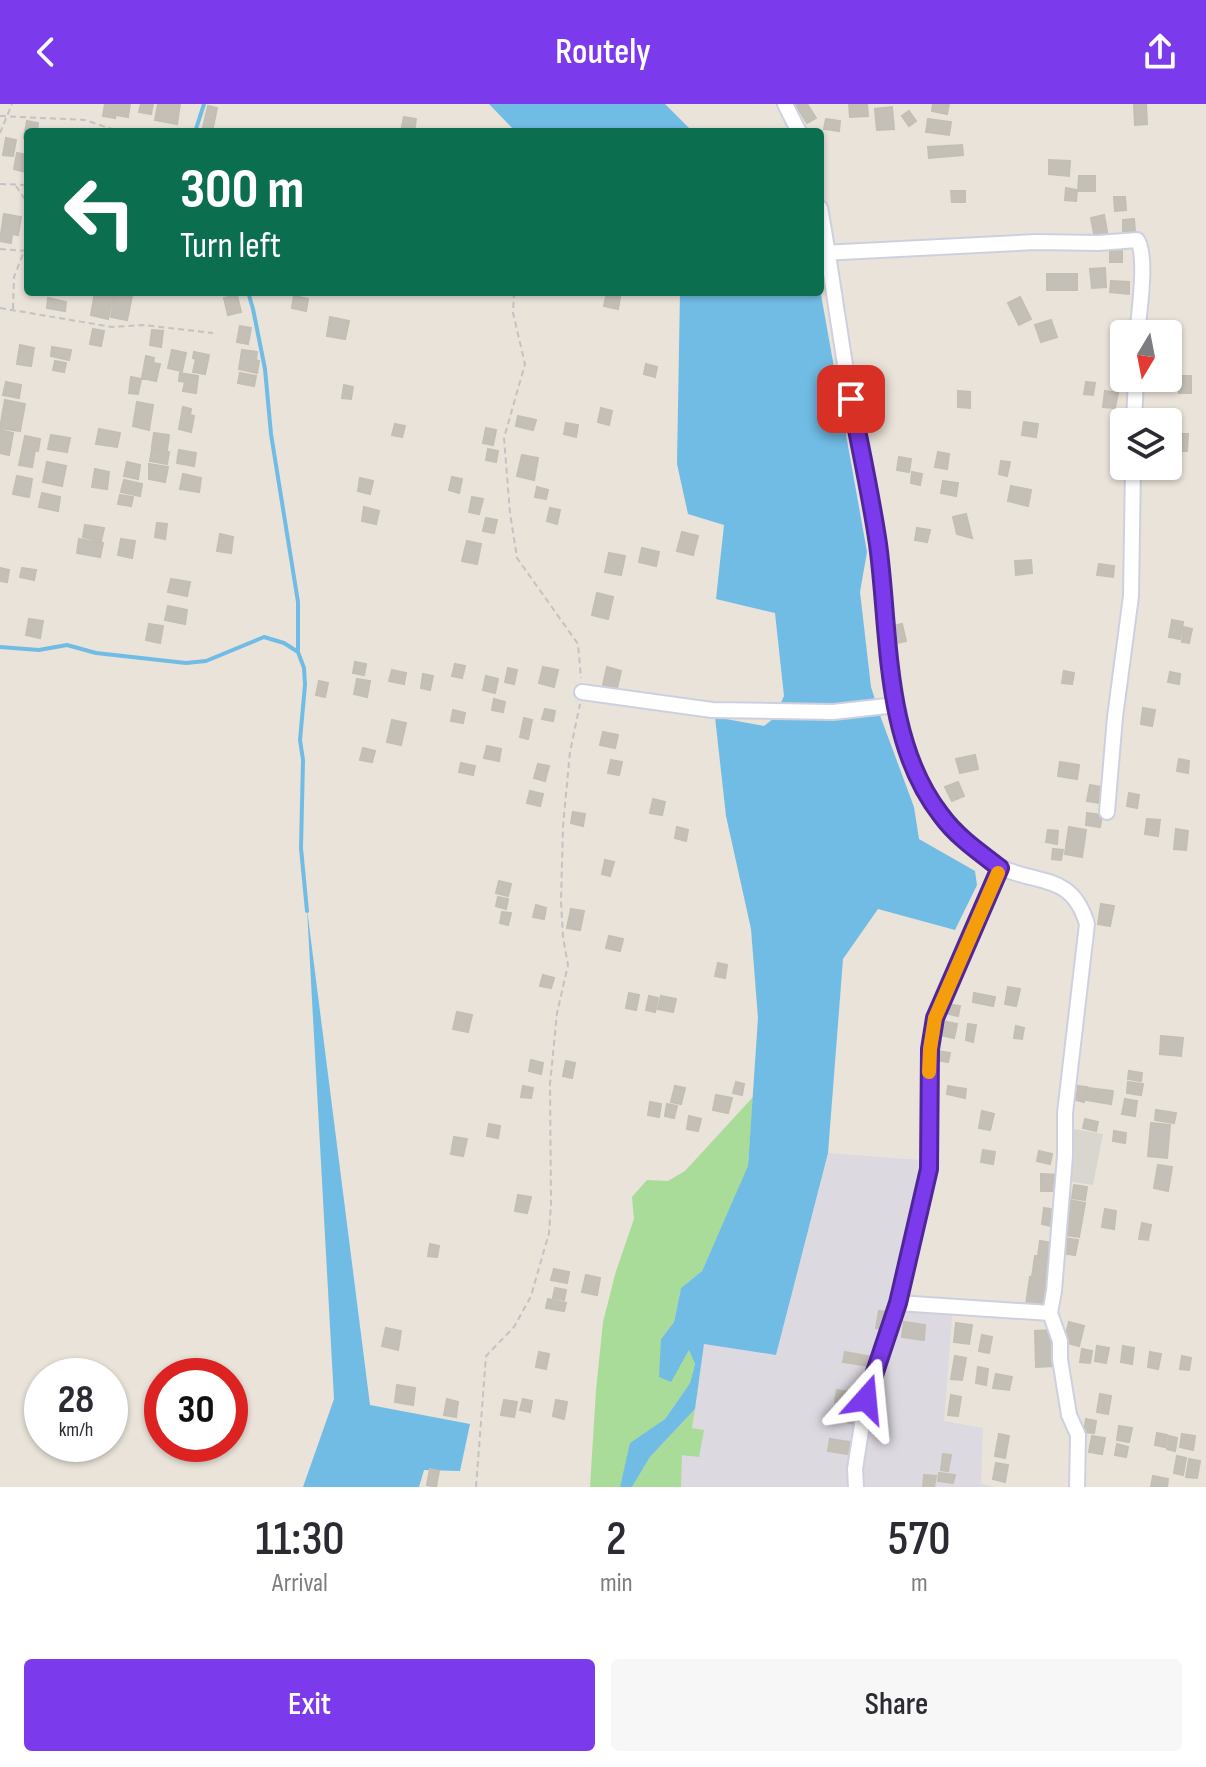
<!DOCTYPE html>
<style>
body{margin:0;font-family:"Sofia Sans Condensed",sans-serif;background:#f7f7f7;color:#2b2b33;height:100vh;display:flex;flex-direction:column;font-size:30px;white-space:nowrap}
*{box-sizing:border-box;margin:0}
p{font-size:26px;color:#7c7c81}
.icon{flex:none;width:44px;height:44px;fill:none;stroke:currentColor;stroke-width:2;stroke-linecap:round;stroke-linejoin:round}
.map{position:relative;height:1383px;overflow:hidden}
.side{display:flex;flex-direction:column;background:#fff;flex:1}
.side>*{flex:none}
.top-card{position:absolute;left:24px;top:24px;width:800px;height:168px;border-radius:8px;box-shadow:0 2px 6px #0004;background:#0b6e4f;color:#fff;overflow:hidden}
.needle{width:52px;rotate:190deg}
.buttons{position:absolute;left:1110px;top:216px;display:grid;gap:16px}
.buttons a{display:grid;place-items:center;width:72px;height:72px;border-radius:8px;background:#fff;box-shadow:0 2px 6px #0004;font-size:40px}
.speed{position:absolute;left:24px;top:1254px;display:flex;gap:16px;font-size:40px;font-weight:700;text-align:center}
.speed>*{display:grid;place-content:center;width:104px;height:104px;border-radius:50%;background:#fff;box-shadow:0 2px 6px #0004;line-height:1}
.speed small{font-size:20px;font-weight:400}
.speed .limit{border:12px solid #d22;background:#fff;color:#111}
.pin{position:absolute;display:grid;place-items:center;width:68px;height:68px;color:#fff;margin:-34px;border-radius:16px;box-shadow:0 4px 12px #0006}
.me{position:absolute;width:88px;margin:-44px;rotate:18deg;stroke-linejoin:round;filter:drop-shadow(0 0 6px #0008)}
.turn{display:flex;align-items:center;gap:28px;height:168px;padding:0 24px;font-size:36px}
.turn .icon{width:104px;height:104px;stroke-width:2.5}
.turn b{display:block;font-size:56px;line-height:68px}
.eta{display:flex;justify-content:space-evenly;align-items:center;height:136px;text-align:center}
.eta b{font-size:48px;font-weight:600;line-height:56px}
.button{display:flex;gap:16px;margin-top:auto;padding:16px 24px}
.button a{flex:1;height:92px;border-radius:8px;background:#7c3aed;color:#fff;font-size:32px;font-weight:600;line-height:92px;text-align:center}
.button a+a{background:#f7f7f7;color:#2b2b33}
header{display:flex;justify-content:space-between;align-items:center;height:104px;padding:0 24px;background:#7c3aed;color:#fff;font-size:36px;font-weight:600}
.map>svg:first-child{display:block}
.industrial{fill:#dcd9e1}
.green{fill:#a9dc98}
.plaza{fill:#d9d6cf}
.water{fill:#71bce5}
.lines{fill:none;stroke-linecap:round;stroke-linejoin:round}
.stream{stroke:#71bce5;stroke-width:4}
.building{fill:#c4c0b8;stroke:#c3bfb3;stroke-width:2}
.minor-casing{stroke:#ced0df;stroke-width:18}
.path{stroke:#c3c3c3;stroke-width:2;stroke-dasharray:6 4;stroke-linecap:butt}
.minor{stroke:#fff;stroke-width:14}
.route-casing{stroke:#51269a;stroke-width:20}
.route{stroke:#7c3aed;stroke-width:14}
.slow{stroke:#f59e0b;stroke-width:14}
</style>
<header><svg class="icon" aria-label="back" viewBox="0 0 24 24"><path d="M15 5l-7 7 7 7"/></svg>Routely<svg class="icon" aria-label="share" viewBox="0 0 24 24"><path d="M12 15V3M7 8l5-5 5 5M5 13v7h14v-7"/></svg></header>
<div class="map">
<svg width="1206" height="1383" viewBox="0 0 1206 1383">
<rect width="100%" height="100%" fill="#e9e3d9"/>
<path class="industrial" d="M828 1049 932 1057 904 1195 953 1201 944 1317 983 1324 981 1380 994 1383H681L682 1350 703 1326 692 1324 704 1240 776 1251Z"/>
<path class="green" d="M753 993 748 1063 702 1167 681 1184 674 1218 661 1235 680 1262 689 1245 695 1260 690 1279 665 1315 631 1339 620 1383H590L596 1286 603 1218 616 1167 634 1115 632 1093 647 1076 668 1077 685 1067Z
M695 1305 692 1324 704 1326 699 1353 682 1351 681 1383H632L650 1353Z"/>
<path class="plaza" d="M1062 1023 1103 1030 1093 1081 1061 1076Z"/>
<path class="water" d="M489 0H665L693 28H516Z
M820 185 867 448 860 488 871 583 881 614 914 703 919 735 975 767 977 781 955 826 878 805 843 855 828 1049 776 1251 704 1240 695 1305 650 1353 632 1383H620L630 1339 665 1315 690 1279 695 1260 689 1246 671 1278 659 1273 661 1235 674 1218 681 1184 702 1167 748 1062 758 914 751 825 726 712 715 613 764 622 774 614 784 592 775 509 716 495 724 421 688 410 677 360 680 188H820Z
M307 805 370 1301 470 1320 460 1367 424 1366 419 1383H303L334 1295Z"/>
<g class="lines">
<path class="stream" d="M195 28 204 0
M248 188 253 205 265 265 271 330 298 498V548
M0 543 39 546 67 541 96 549 186 559 206 557 264 533 284 539 298 548 304 564 305 581 300 636 303 656 301 744 307 807"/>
</g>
<path class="building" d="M105 0H117L115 14 103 12Z
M118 0H130L128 13 116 11Z
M141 0H153L151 10 139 8Z
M158 0H180L177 20 155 16Z
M798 0H807L816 14 807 19 796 1Z
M849 0H867L868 12 850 13Z
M933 0H949L947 10 932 7Z
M1134 0H1146L1147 20 1135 21Z
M208 2 217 4 212 28H202Z
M892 3 894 25 877 26 875 5Z
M909 7 916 17 909 22 902 12Z
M404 13 416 15 414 28H401Z
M826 15 840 17 839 27 824 25Z
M928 15 951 18 949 31 926 28Z
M27 17 38 19 37 28H28V34H24Z
M6 34 16 36 13 52 3 51Z
M962 41 963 51 929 54 928 43Z
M17 49 28 51 26 68 14 65Z
M1049 56 1070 57 1069 72 1049 70Z
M1079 72H1095V87H1078Z
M1066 84 1077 86 1076 97 1065 96Z
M951 87H965V98H952Z
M1114 93H1125L1126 106 1115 107Z
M4 110 21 113 18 131 12 130 11 139 0 137Z
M1104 111 1108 133 1095 135 1091 114Z
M1134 115 1135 127 1123 128V116Z
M1110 146H1122V158H1110Z
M1105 164 1106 183 1092 184 1090 165Z
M1047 170H1077V186H1047Z
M1111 177 1129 178V190L1110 188Z
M95 188 113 190 108 215 91 211Z
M115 188 132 192 127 216 111 213Z
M607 188H621L618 205 604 202Z
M237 191 241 208 228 211 224 194Z
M294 192 308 195 306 207 292 204Z
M1020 193 1031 215 1019 221 1008 199Z
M48 194 66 198 65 207 47 204Z
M330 213 349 217 345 235 327 232Z
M1051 216 1057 233 1041 238 1035 221Z
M240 222 251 224 248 240 237 238Z
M93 225 104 227 101 242 90 240Z
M152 226 163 227 161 243 150 241Z
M20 241 34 244 31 262 17 260Z
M52 243 71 246 69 256 51 252Z
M172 246 186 249 182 267 168 264Z
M242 246 257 248 256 256 259 257 257 269 239 265Z
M194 248 209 251 205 270 193 268 196 255 193 254Z
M146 252 154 254 153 259 160 260 156 277 142 274Z
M1117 255 1124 256V274H1130L1129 278 1114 276Z
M55 257 66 259 64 268 53 266Z
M646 260 657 263 655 273 644 270Z
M180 269 198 272 196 289 183 287 185 278 179 277Z
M240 269 256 272 254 282 238 279Z
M1179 272H1191V289H1179Z
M131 273 141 275 138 290 129 289Z
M6 278 21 281 19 294 3 291Z
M1086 278 1095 279 1093 291 1084 290Z
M344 281 353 283 351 295 342 294Z
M958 287 970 288V304L958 303Z
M1105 287 1118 289 1115 304 1103 303Z
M5 296 25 300 20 327 0 324Z
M137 298 153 301 149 326 133 322Z
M183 303 191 305 190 311 194 312 191 328 179 325Z
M601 304 612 307 609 321 598 318Z
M1142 305 1155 306 1154 318H1141Z
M518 312 536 316 533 326 516 322Z
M1024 318 1038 320 1036 333 1022 331Z
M566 319 578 321 576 333 564 330Z
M395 320 405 322 402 333 392 331Z
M486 324 496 326 493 341 483 339Z
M99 325 120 329 117 343 96 340Z
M0 326 13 329 9 351 0 349Z
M154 329 169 331 167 346 152 343Z
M1175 330H1188L1187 347H1175Z
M51 331 70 334 67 348 48 345Z
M25 332 40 335 38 347 35 346 32 363 19 361Z
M152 345 169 348 167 360 150 357Z
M488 345 498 347 496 358 486 356Z
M179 346 196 349 194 362 177 359Z
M938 348 949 350 947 365 935 363Z
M522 351 538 354 534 376 517 372Z
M899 353 911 355 909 368 897 366Z
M1001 357 1010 358 1007 372 999 370Z
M47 358 66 362 62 382 43 378Z
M127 358 140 361 138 375 124 372Z
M149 360 168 363 165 378 149 375Z
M95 365 109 368 107 385 92 383Z
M912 368 922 370 920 381 911 379Z
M183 370 201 374 199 388 180 385Z
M17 372 32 375 29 393 13 390Z
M452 373 462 375 459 389 449 386Z
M360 374 373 377 370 390 358 387Z
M124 376 142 380 140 392 121 388Z
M943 377 958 379 956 392 941 389Z
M1011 382 1031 386 1028 402 1008 397Z
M537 383 548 386 546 395 535 393Z
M42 389 60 393 58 407 39 403Z
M120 391 133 393 131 402 118 400Z
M472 393 483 395 479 410 469 408Z
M364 403 379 407 376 420 362 417Z
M550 404 560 406 557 420 547 417Z
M966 410 972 434 957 430 953 413Z
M486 414 497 416 494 429 483 427Z
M157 419 167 420 165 435 155 433Z
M85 421 104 424 101 437 83 433Z
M917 424 930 426 927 438 915 436Z
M682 428 698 432 693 451 677 447Z
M220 430 233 433 231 449 217 447Z
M79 435 103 439 100 453 77 449Z
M121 435 135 437 132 454 118 451Z
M467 437 481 440 477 460 462 457Z
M642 444 659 448 656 462 639 458Z
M609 449 625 452 621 471 605 468Z
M1031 456 1032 469 1016 471 1015 457Z
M1099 460 1114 462 1113 473 1097 471Z
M0 464 9 466 7 478 0 477Z
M22 464 36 466 34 476 20 473Z
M171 475 190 478 187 492 168 488Z
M597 489 613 493 608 515 592 511Z
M168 502 187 506 185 520 165 516Z
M29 515 43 517 40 534 26 531Z
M1172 516 1183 518 1180 535 1169 533Z
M149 520 163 522 160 539 146 536Z
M902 520 906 537 897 539 893 522Z
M1184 523 1192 525 1189 539 1182 538Z
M355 558 366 560 364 571 353 569Z
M455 560 465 562 462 574 452 572Z
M543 563 558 566 554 583 539 579Z
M607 563 621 567 617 584 603 581Z
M508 564 517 566 514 580 505 578Z
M392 566 406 569 404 580 389 577Z
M1064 567 1074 569 1072 580 1062 579Z
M1170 568 1180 570 1179 580 1168 578Z
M423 570 433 572 430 586 421 584Z
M486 572 498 575 495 589 483 586Z
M357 575 370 577 367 593 354 590Z
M319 577 328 579 325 593 316 591Z
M494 595 505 598 503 608 492 606Z
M1143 604 1155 606 1152 622 1141 620Z
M545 605 555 607 553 617 542 615Z
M453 606 465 609 463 619 451 617Z
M524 614 532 616 528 635 520 633Z
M392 616 406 619 401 641 387 638Z
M603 628 618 631 615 644 600 641Z
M487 642 501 645 499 657 484 654Z
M363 644 375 647 372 658 360 656Z
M975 651 978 665 960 669 956 655Z
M1179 655 1189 657 1188 669 1177 667Z
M611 656 622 658 619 671 608 669Z
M1060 658 1079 661 1077 675 1058 672Z
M461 659 475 662 473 671 459 668Z
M538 660 549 662 545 677 534 674Z
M958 678 964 692 952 697 945 683Z
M1090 681 1102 683 1100 699 1087 697Z
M530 687 543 690 540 702 527 699Z
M1129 689 1139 691 1137 704 1127 702Z
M653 695 665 698 662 711 650 709Z
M573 708 585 710 583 722 571 719Z
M1087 709 1102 711 1100 723 1086 721Z
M1147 715 1160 716 1158 732 1145 730Z
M677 723 688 726 686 737 675 734Z
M1069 723 1086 726 1082 753 1065 750Z
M1176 725 1188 727 1186 746 1174 745Z
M1048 726 1058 727 1057 740 1046 738Z
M1053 745 1063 746 1061 756 1052 755Z
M605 756 614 758 610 772 602 770Z
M499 777 511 780 508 792 496 789Z
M498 793 508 795 506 805 496 802Z
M1101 800 1114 802 1110 822 1098 820Z
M536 801 546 804 544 815 533 813Z
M571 805 584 807 580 826 567 824Z
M502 808 511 809 508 821 500 819Z
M609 832 623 835 620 847 606 844Z
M718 859 727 861 725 874 715 872Z
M543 871 554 874 551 884 540 882Z
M1008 883 1020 885 1016 902 1005 900Z
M629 889 639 891 636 906 626 904Z
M974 889 995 893 993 902 973 898Z
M649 892 658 894 655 908 646 906Z
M661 892 676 895 673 908 658 905Z
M946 900 960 902 958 912 945 909Z
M457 908 472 911 468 928 453 925Z
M943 917 957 920 954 934 940 931Z
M968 920 976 921 973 938 966 936Z
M1016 922 1024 924 1022 935 1014 934Z
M1161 932 1183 934 1181 952 1160 950Z
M938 947 950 949 948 958 936 956Z
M531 956 543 959 541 970 529 967Z
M566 957 575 959 572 974 563 972Z
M1129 967 1142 969 1141 977 1128 975Z
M736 978 744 980 742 991 733 989Z
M1128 978 1143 980 1141 991 1127 989Z
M523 982 533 984 531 994 521 993Z
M675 982 685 984 681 1000 671 998Z
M948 982 966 985 965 994 947 990Z
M1078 982 1087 983 1084 998 1076 996Z
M1088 984 1113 987 1111 1000 1086 996Z
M716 991 732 994 728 1009 713 1006Z
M1125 995 1137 997 1135 1012 1122 1010Z
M650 998 661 1000 659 1013 648 1011Z
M667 1000 677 1002 674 1014 665 1012Z
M1156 1006 1176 1009 1174 1019 1155 1016Z
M982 1007 994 1010 990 1026 979 1024Z
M689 1012 701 1015 698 1027 687 1025Z
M1085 1015 1098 1018 1096 1027 1083 1024Z
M1151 1019 1170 1021 1167 1054 1148 1052Z
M489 1020 500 1022 498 1034 487 1032Z
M1114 1027 1126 1029 1125 1039 1113 1037Z
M454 1033 467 1035 463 1052 451 1050Z
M983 1046 995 1048 993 1060 981 1058Z
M1039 1047 1052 1050 1050 1060 1037 1057Z
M1158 1061 1172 1063 1168 1087 1154 1084Z
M1041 1070 1058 1071V1087H1041Z
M1074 1081 1087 1083 1085 1096 1072 1094Z
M518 1091 531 1093 527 1109 515 1107Z
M1070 1096 1085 1099 1079 1133 1064 1131Z
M1044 1104 1058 1106 1055 1123 1042 1120Z
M1105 1105 1116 1107 1114 1125 1102 1123Z
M1142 1119 1151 1121 1148 1136 1139 1135Z
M1065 1134 1078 1136 1075 1151 1062 1149Z
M1040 1137 1054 1139 1052 1153 1038 1152Z
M430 1140 439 1142 437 1153 428 1152Z
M1035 1152 1051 1154 1048 1176 1032 1173Z
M554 1165 569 1168 567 1179 551 1176Z
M586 1171 600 1174 597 1191 582 1188Z
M1030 1173 1048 1176 1045 1204 1026 1201Z
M555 1184 566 1186 564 1196 553 1194Z
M548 1195 566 1199 564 1207 546 1204Z
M879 1207 889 1208 886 1226 876 1224Z
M904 1218 925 1221 924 1236 902 1233Z
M1069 1218 1084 1222 1079 1242 1064 1238Z
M956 1219 972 1221 969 1240 954 1238Z
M386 1224 401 1227 398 1246 382 1242Z
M1052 1226 1053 1262 1036 1263 1035 1227Z
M982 1231 992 1233 989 1249 979 1247Z
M1097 1242 1109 1244 1106 1259 1095 1257Z
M1123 1242 1134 1244 1132 1260 1121 1258Z
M1082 1245 1092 1247 1090 1259 1080 1258Z
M539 1248 549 1250 546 1265 536 1263Z
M845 1248 872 1253 870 1262 843 1258Z
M1150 1248 1161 1250 1158 1265 1148 1263Z
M955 1252 966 1254 962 1276 951 1275Z
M1182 1252 1191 1254 1189 1266 1180 1265Z
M978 1263 988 1265 986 1281 976 1279Z
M996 1270 1012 1273 1009 1286 993 1284Z
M397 1281 415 1284 413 1301 395 1298Z
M837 1286 861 1290 859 1302 835 1298Z
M1100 1290 1111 1292 1108 1310 1097 1308Z
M951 1291 961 1293 958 1312 948 1311Z
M447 1295 458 1298 456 1313 444 1311Z
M523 1295 532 1297 530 1308 520 1306Z
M504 1296 517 1298 514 1313 501 1311Z
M556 1296 567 1298 564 1315 553 1312Z
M848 1306 858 1308 856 1320 846 1318Z
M1086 1315 1096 1317 1094 1329 1084 1328Z
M1119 1322 1132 1324 1129 1338 1117 1336Z
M1157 1329 1167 1331 1165 1343 1155 1341Z
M999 1330 1009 1332 1005 1354 995 1352Z
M1182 1330 1195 1332 1193 1346 1180 1343Z
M1092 1332 1105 1334 1102 1350 1089 1348Z
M1169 1332 1177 1334 1175 1347 1167 1345Z
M830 1335 850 1338 848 1350 828 1347Z
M1117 1340 1128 1343 1126 1353 1115 1351Z
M943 1350 951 1351 948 1367 941 1366Z
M1177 1352 1186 1354 1183 1371 1174 1369Z
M1189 1355 1200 1357 1197 1374 1186 1373Z
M996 1359 1008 1361 1005 1378 993 1375Z
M430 1365 439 1367 436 1383 427 1381Z
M939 1369 955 1371 953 1379 938 1377Z
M924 1371 936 1372 934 1383H923Z
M1153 1372 1168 1375 1167 1383H1151Z"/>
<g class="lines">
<g class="minor-casing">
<path id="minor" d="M785 0 799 28
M820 104C830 158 837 212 846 266 856 324 869 381 878 439 890 521 886 606 923 683 937 712 961 735 987 754 992 758 997 762 1002 764 1041 781 1072 770 1087 820L1065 1009V1052L1054 1187 1050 1209 1060 1237V1255L1069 1311 1078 1331 1077 1383
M822 149 1036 138 1098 139 1137 136C1148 151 1139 209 1137 230
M1134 318 1136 274
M582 588 712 606 833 608 896 601
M1107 708 1115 613 1131 492 1133 362
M898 1199 1050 1209
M856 1383 855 1365 866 1295 898 1199 929 1065 930 945 935 914 1000 764"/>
</g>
<path class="path" d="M0 12 85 16 121 28
M0 29 12 0
M0 80 28 81
M16 82 28 100
M0 145 28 147
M514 188 513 209 525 260 504 334 510 409 517 454 578 540 581 574
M0 204 112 223 143 221 213 229
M13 205 14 173 28 137
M476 1383 486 1252 514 1223 531 1192 549 1129 551 1101 550 980 557 909 568 861 563 833 561 797 563 722 570 648 580 600"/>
<use href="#minor" class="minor"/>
</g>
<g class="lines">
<g class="route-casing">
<path id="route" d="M851 295C860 343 871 392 878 440 890 528 883 637 941 711 957 733 979 748 1000 764L935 914 930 945 929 1065 898 1199 866 1295"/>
</g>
<use href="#route" class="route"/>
<path class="slow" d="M929 968 930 945 935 914 998 769"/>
</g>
</svg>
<div class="buttons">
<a><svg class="needle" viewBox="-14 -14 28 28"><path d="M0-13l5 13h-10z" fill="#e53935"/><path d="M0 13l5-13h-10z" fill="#7c7c81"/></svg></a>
<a><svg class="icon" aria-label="layers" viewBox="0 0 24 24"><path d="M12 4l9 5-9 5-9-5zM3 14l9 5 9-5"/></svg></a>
</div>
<div class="speed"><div>28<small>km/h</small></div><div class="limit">30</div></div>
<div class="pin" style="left:851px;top:295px;background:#d93025"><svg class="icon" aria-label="arrive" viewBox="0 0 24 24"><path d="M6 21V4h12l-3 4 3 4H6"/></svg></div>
<svg class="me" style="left:866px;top:1295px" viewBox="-20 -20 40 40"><path d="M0-17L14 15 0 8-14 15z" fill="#7c3aed" stroke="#fff" stroke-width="4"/></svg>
<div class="top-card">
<div class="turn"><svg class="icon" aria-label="left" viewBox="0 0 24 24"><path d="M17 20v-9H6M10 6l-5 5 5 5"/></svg><div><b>300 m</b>Turn left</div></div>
</div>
</div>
<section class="side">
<div class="eta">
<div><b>11:30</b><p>Arrival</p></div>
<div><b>2</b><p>min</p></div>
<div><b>570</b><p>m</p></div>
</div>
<div class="button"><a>Exit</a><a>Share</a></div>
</section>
